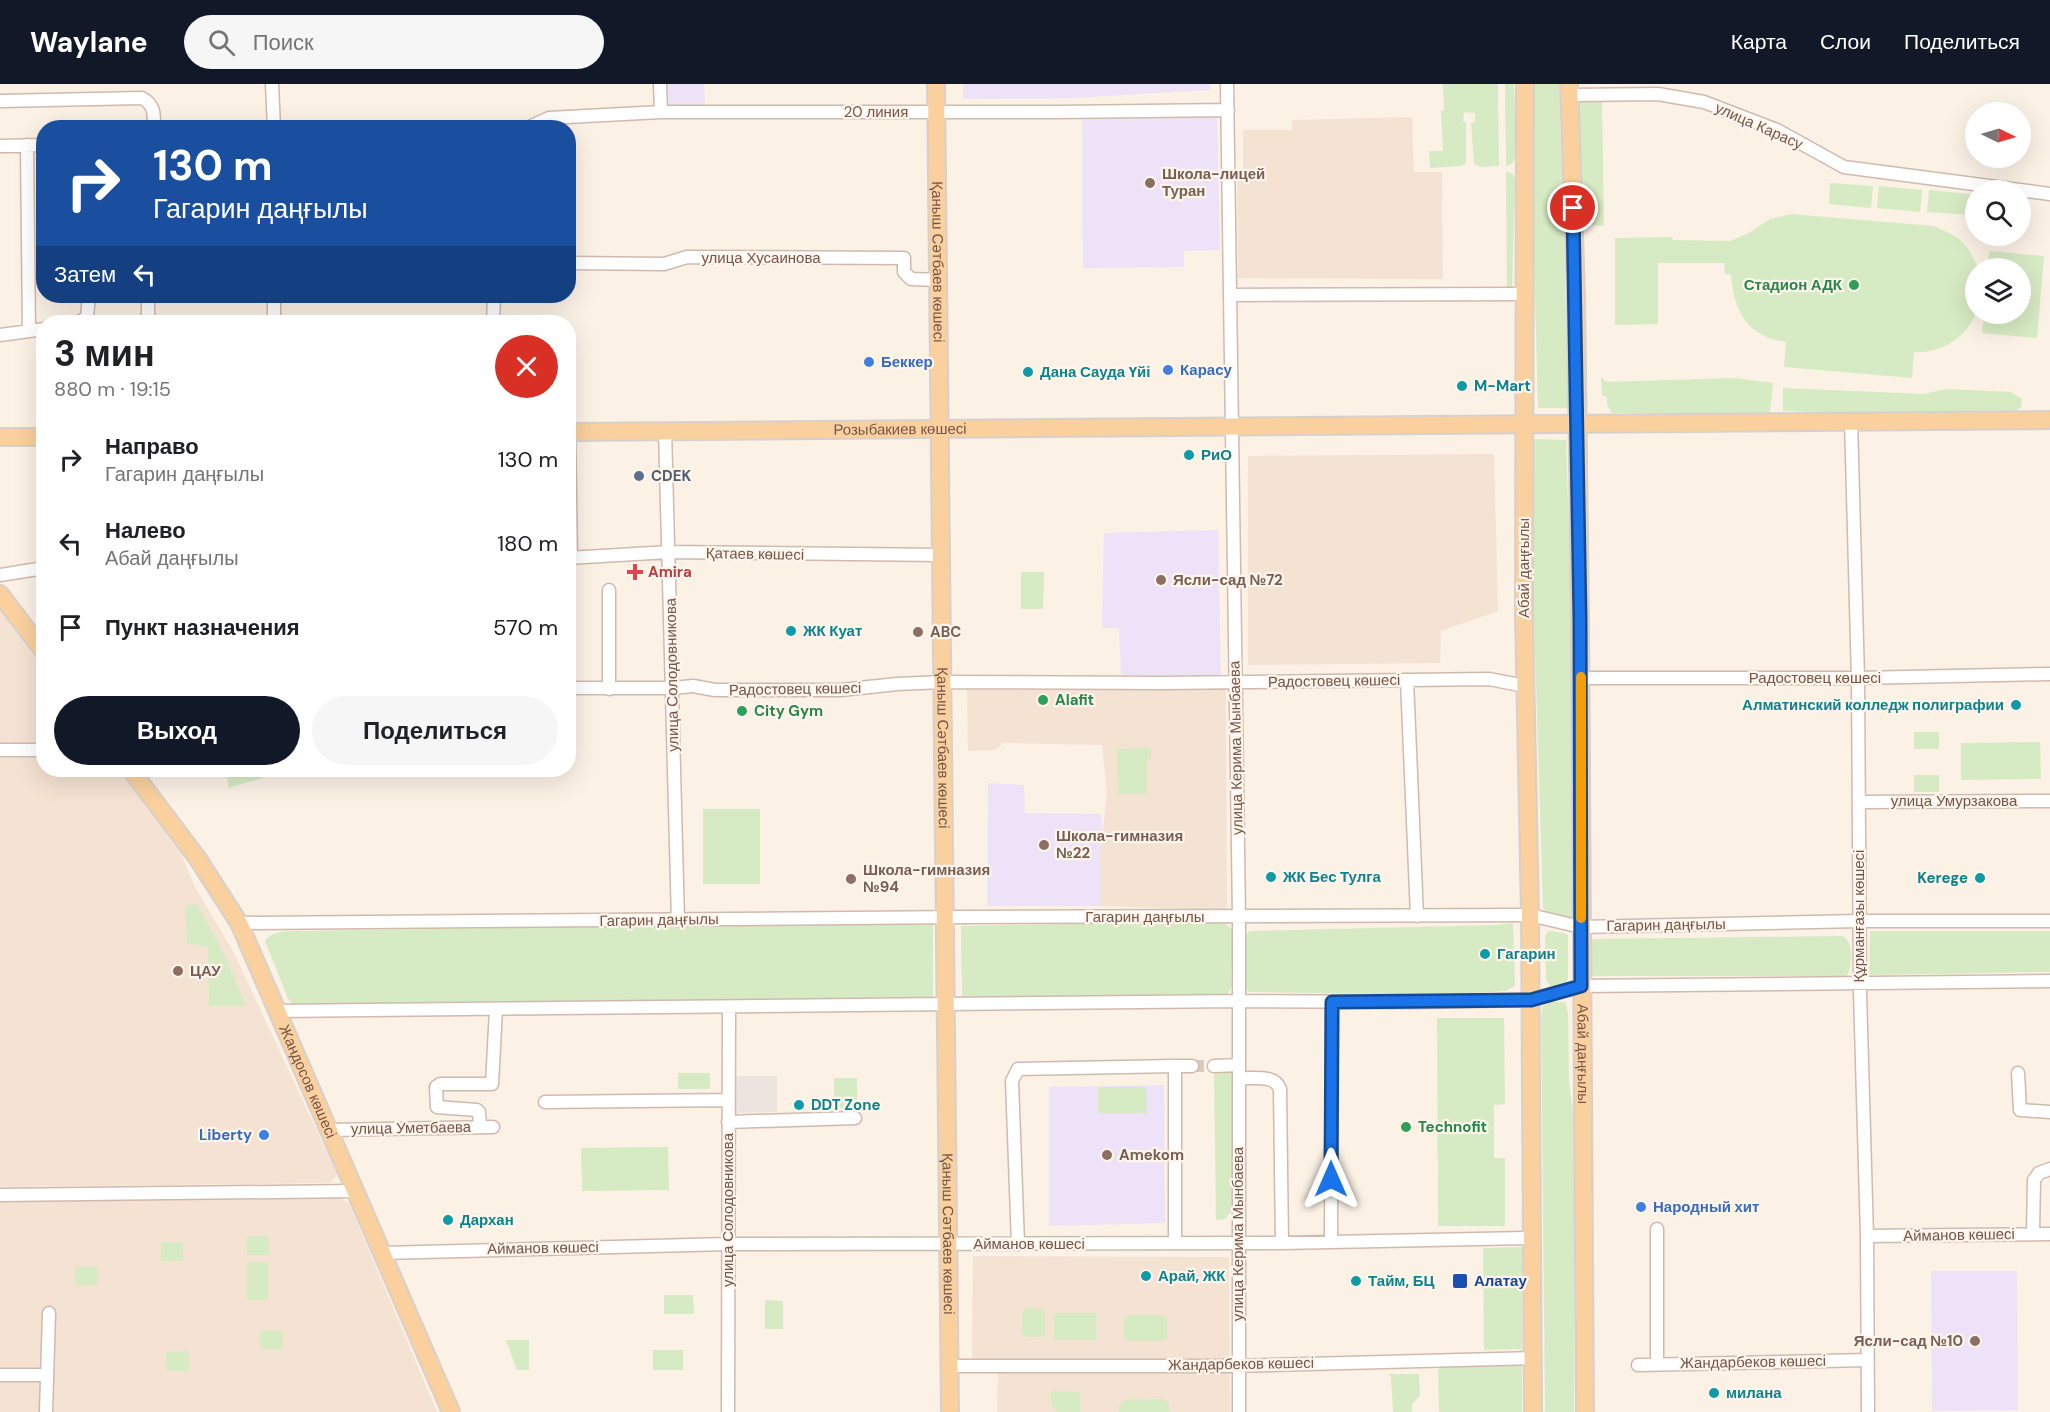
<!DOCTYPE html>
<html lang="ru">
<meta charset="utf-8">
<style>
body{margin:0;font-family:"DM Sans",sans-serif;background:#f6f6f6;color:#202124;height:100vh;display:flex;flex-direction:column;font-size:22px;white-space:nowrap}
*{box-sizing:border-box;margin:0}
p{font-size:20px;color:#757577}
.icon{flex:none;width:33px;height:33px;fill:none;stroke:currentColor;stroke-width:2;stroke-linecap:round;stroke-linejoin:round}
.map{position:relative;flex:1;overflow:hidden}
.sheet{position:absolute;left:36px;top:231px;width:540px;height:462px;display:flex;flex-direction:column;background:#fff;border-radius:24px;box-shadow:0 6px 24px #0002}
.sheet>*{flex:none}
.top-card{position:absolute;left:36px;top:36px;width:540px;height:183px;border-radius:24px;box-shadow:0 6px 24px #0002;background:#1a4fa0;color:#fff;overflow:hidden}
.needle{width:39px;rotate:95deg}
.controls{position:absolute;left:1965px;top:18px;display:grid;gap:12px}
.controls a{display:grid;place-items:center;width:66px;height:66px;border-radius:50%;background:#fff;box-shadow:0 6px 24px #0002;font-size:30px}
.pin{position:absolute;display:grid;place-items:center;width:51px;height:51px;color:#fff;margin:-26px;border:3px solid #fff;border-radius:50%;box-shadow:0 2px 6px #0007}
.me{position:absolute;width:66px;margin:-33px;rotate:0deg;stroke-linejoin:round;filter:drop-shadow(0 0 4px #0008)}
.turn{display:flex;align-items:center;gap:21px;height:126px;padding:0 18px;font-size:27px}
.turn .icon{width:78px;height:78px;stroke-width:2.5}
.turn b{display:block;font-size:42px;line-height:51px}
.then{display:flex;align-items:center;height:57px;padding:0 18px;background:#0003;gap:12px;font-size:22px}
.round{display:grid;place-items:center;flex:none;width:63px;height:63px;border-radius:32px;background:#f6f6f6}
.overview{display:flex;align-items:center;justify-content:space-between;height:102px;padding:0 18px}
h1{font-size:36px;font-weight:700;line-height:45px}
.cta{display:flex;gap:12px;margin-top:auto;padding:12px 18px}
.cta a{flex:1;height:69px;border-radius:36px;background:#111827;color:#fff;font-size:24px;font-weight:700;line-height:69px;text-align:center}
.cta a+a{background:#f6f6f6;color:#202124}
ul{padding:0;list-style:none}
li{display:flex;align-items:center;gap:18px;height:84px;padding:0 18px}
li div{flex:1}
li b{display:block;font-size:22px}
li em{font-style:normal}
header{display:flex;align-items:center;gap:36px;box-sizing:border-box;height:84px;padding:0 30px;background:#111827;color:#fff}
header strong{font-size:28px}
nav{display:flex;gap:33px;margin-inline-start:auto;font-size:21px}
.search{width:420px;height:54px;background:#f6f6f6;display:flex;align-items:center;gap:15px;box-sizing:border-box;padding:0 21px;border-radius:33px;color:#757577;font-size:22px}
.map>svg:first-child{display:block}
.residential{fill:#f4e2d3}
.industrial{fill:#ece4df}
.education{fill:#eee2f8}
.green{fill:#d6eac3}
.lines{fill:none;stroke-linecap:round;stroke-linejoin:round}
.minor-tunnel{stroke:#dacabe;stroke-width:12;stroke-dasharray:12 6;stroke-linecap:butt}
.minor-casing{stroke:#d0baae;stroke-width:15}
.major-casing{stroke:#d8d0cc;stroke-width:20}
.minor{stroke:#fff;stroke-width:12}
.major{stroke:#fad09e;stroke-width:16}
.route-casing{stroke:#114b97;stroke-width:15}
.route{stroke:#1a73e8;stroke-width:10}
.slow{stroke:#f59e0b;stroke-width:10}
.education-dot{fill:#8d6e63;stroke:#fff5eb;stroke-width:2}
.leisure-dot{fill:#2e9e5b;stroke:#fff5eb;stroke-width:2}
.shop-dot{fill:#3f7fe0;stroke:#fff5eb;stroke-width:2}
.culture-dot{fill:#0f9aa8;stroke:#fff5eb;stroke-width:2}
.service-dot{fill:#5c6f8a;stroke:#fff5eb;stroke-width:2}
.health-dot{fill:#e0444e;stroke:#fff5eb;stroke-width:2}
.transit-dot{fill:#1a4fb4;stroke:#fff5eb;stroke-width:2}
.labels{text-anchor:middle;stroke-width:4.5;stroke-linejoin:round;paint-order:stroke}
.street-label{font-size:15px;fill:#75564a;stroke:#fff5eb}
.education-label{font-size:15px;font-weight:bold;fill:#785e54;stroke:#fff5eb;text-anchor:start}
.leisure-label{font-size:15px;font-weight:bold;fill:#27864d;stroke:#fff5eb;text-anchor:start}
.shop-label{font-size:15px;font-weight:bold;fill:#366cbe;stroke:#fff5eb;text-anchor:start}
.culture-label{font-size:15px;font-weight:bold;fill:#0d838f;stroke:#fff5eb;text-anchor:start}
.service-label{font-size:15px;font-weight:bold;fill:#4e5e75;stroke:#fff5eb;text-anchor:start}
.health-label{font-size:15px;font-weight:bold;fill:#be3a42;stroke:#fff5eb;text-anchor:start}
.transit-label{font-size:15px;font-weight:bold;fill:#164399;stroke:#fff5eb;text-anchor:start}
</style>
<header>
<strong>Waylane</strong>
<div class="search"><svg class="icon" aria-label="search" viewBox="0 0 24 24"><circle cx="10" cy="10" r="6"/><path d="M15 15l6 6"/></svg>Поиск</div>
<nav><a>Карта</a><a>Слои</a><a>Поделиться</a></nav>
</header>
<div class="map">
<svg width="2050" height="1328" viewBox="0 0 2050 1328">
<rect width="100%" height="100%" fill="#fcf1e5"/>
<path class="residential" d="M1412 33 1414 88H1442L1443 195 1238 194 1237 89H1243V46H1292V36Z
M1494 370 1498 527 1441 547 1440 579 1248 581V372Z
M0 524 43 585V660L0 661Z
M967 606H1226L1227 826 1100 822V770L1107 710 1102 661 1003 659 995 666 968 667Z
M43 673 44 686H119L181 770 196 805 233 867 337 1090 331 1099 0 1103V674Z
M338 1113 349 1119 437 1328H0V1116Z
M973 1172 1229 1173 1230 1328H997L998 1277 972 1275Z"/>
<path class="industrial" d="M734 992H777V1028L735 1029Z"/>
<path class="education" d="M665 0H704L705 21 665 22Z
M963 0H1210V6L1074 14 963 15Z
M1217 31 1220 166 1184 167V183L1083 184 1082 33Z
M1218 446 1221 591H1121L1119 544H1102L1104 449Z
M988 699 1024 701 1025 729 1101 730 1103 752 1100 770V822H987Z
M1164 1001 1165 1139 1049 1142V1003Z
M1931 1187H2017L2018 1326 1932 1327Z"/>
<path class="green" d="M1443 0H1498L1499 82 1481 83 1474 80 1471 39 1475 38V29L1464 28 1463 38H1466V79L1461 82 1430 84 1429 67H1443L1441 27 1444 26Z
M1505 0H1514L1516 71 1513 79 1506 82Z
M1534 0H1559L1569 324H1538L1532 106Z
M1602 16 1604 142 1578 139 1573 17Z
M1506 87 1513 90 1515 96 1512 206H1507Z
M1830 99 1873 102 1871 124 1829 120Z
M1879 102 1922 106 1920 128 1877 124Z
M1929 106 1972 110 1970 131 1927 128Z
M1791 130 1934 142C1960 153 1967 158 1978 184H1976C1976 196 1979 222 1975 231 1966 255 1938 270 1914 268L1912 294 1784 283 1786 258C1747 253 1734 227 1731 191L1725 190 1724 179H1658V240L1615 241V154L1672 153 1673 156 1730 157 1749 149 1770 135Z
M1989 167 2044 172 2037 254 1982 249 1984 230H2020V184H1988Z
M1601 293 1606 298 1734 294 1773 299 1770 329H1612L1607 321V313L1602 312Z
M1783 304 1924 310 1946 305 2011 308 2022 315 2021 323 2015 327 1853 329 1783 327Z
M1532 355 1566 356 1571 509 1575 828 1572 833C1561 833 1550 833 1543 824L1532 472Z
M1021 488H1044L1043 525H1021Z
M1914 648H1939V665H1914Z
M2040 658 2041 695 1961 696V659Z
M1151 664V675H1147V710H1118L1117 665Z
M227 686H263V694L228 704Z
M1914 691H1939V708H1914Z
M703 725H760V800H703Z
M197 820 225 872 246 922H209L208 862 187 860 185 821Z
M1213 837 1226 840 1233 846 1231 904 1228 910 962 914 961 842Z
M1513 839 1515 902 1506 907 1439 911 1249 908 1246 905V852L1249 847 1495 841Z
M729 841H933V914L309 921 293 920 288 915 265 857C271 848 280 848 291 847Z
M1549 847 1564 849 1568 851V895L1564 902H1550L1546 896 1545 852Z
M1870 847H2050V888L1869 891Z
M1843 852C1854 858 1852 881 1847 892H1590V855Z
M1550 918H1565L1568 929 1569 998 1574 1035V1328H1545L1541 930 1543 922Z
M1437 934H1504L1505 1020 1494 1021V1074H1505V1142H1438Z
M1233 986 1234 1124 1225 1135 1216 1136 1214 989Z
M678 989H710V1005H678Z
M834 994H857V1024H834Z
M1098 1003H1146L1147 1029H1098Z
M668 1063 669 1106 582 1107 581 1064Z
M247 1152H268L269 1171H247Z
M161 1158H183V1177H161Z
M1522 1163V1265L1484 1266 1483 1164Z
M247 1178H268V1216H247Z
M97 1182 98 1201 76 1202 75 1183Z
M664 1211H693L694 1230H664Z
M765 1216 783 1217V1245H765Z
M1027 1224 1045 1225V1253H1026L1022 1249V1229Z
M1054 1229H1096V1256H1054Z
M1129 1231H1162L1167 1235V1255L1162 1257H1128L1124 1253V1235Z
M260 1246H282L283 1265H261Z
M506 1256H529V1286H517Z
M653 1266H683V1286H653Z
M188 1267 189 1287H167L166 1268Z
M1522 1281V1328H1439L1438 1286 1444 1282Z
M1388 1290H1419L1420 1312 1412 1320V1328H1393L1391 1293Z
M1051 1307 1080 1308V1328H1058L1051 1321Z
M1163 1315 1169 1319V1328H1119L1118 1322 1125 1316Z"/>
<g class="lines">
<path class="minor-tunnel" d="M1192 982H1214"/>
<g class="minor-casing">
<path id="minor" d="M272 0 274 44
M660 0 661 28
M1227 0 1239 833V1328
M1571 11 1658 10 1704 18 1777 46 1844 83 2050 110
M0 17 142 14C155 21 154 30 154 44
M527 44 549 34 661 28H1059L1228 26
M27 61 29 247
M0 62 44 61
M568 179 664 180 687 173 904 174V188L911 195 938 196
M1231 211 1524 210
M148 212V238
M274 212V238
M79 238 87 233 89 212
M493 238 494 212
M0 251 44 245
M1851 336 1858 594 1860 908 1867 1152 1868 1328
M665 346 678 836
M569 348 571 474
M568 474 669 468 942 471
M0 491 44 484
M1580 594H1858L2050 590
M1407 596 1417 832
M568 604H673L693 602 715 606H841L897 600 943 598 1163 599 1489 595 1525 602
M609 605V506
M0 666H44
M1859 718 2050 717
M239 839 965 833 1530 831 1581 843 1859 837H2050
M277 927 1239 917 1413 918 1531 916 1581 902 2050 897
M1175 982H1192
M1214 982 1239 981
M2018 989 2020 1026 2050 1028
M1239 994C1253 995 1275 990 1280 1005L1282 1159
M545 1018 728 1016
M728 1038 855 1034
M480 1043 479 1028 477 1026 437 1023 436 1003 440 1000H492L496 925
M329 1046 493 1043
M0 1111 356 1107
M2033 1150 2034 1096 2039 1089 2050 1085
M1867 1152 2050 1150
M1331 1158 1332 918
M1018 1160 1012 997 1018 985 1175 982V1159
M383 1169 728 1160 1282 1159 1532 1154
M1657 1280V1145
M1638 1281 1868 1276
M950 1282H1232L1533 1274
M0 1291H47
M46 1328 49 1229
M728 1328 729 923"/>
</g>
<g class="major-casing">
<g id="major">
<path id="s1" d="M936 0 950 1328"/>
<path d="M1525 0 1524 530 1530 831 1533 1328"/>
<path id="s2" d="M1569 0 1576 212 1580 536 1585 1328"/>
<path id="s3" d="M568 348 2050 336"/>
<path d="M0 353H44"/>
<path d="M0 510 44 568"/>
<path id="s4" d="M131 686 198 775 239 839 451 1328"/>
</g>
</g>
<use href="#minor" class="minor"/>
<use href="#major" class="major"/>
</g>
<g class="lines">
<g class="route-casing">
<path id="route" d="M1331 1095 1332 918 1531 916 1581 902 1580 536 1573 124"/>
</g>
<use href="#route" class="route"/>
<path class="slow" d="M1581 593V834"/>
</g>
<g class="education-dot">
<circle cx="1150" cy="99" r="6"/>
<circle cx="1161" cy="496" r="6"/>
<circle cx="918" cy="548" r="6"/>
<circle cx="1044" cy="761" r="6"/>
<circle cx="851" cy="795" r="6"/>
<circle cx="178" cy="887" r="6"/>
<circle cx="1107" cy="1071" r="6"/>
<circle cx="1975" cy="1257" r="6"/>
</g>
<g class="leisure-dot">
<circle cx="1854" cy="201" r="6"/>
<circle cx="1043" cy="616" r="6"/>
<circle cx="742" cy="627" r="6"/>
<circle cx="1406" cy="1043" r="6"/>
</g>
<g class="shop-dot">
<circle cx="869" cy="278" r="6"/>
<circle cx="1168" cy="286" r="6"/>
<circle cx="264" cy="1051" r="6"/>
<circle cx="1641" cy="1123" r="6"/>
</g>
<g class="culture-dot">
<circle cx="1028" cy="288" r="6"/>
<circle cx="1462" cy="302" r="6"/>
<circle cx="1189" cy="371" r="6"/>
<circle cx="791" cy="547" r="6"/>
<circle cx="2016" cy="621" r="6"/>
<circle cx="1271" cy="793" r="6"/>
<circle cx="1980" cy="794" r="6"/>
<circle cx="1485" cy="870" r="6"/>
<circle cx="799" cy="1021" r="6"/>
<circle cx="448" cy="1136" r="6"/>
<circle cx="1146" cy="1192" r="6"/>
<circle cx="1356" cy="1197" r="6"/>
<circle cx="1714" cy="1309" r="6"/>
</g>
<circle class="service-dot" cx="639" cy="392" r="6"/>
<path class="health-dot" d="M632 479h6v6h6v6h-6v6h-6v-6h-6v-6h6z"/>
<rect class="transit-dot" x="1452" y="1189" width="16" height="16" rx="3"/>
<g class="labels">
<g class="street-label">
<text x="876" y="33">20 линия</text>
<text transform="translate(1759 42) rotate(24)" y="5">улица Карасу</text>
<text x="761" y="179">улица Хусаинова</text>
<text dy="5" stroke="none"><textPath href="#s1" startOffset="178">Қаныш Сәтбаев көшесі</textPath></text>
<text dy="5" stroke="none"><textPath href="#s3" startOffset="332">Розыбакиев көшесі</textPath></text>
<text transform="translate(755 470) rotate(1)" y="5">Қатаев көшесі</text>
<text transform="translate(1524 484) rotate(-90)" y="5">Абай даңғылы</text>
<text transform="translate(672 591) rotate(-91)" y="5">улица Солодовникова</text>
<text x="1815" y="599">Радостовец көшесі</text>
<text transform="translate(1334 597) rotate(-1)" y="5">Радостовец көшесі</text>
<text transform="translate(795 605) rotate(-1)" y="5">Радостовец көшесі</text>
<text dy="5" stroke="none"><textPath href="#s1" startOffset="664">Қаныш Сәтбаев көшесі</textPath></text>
<text transform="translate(1236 664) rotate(-91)" y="5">улица Керима Мынбаева</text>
<text x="1954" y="722">улица Умурзакова</text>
<text transform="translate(1859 832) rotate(-90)" y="5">Құрманғазы көшесі</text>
<text x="1145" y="838">Гагарин даңғылы</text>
<text transform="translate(659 836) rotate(-1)" y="5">Гагарин даңғылы</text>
<text transform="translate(1666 841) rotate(-1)" y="5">Гагарин даңғылы</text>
<text dy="5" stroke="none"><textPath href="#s2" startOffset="970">Абай даңғылы</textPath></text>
<text dy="5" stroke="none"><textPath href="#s4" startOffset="360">Жандосов көшесі</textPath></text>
<text transform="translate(411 1044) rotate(-1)" y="5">улица Уметбаева</text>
<text transform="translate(728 1126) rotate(-90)" y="5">улица Солодовникова</text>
<text dy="5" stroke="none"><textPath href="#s1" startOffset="1150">Қаныш Сәтбаев көшесі</textPath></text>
<text transform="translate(1238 1150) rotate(-90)" y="5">улица Керима Мынбаева</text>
<text transform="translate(1959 1151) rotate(-1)" y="5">Айманов көшесі</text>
<text x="1029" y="1165">Айманов көшесі</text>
<text transform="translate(543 1164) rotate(-1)" y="5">Айманов көшесі</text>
<text transform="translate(1753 1278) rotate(-1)" y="5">Жандарбеков көшесі</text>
<text transform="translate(1241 1280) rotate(-1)" y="5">Жандарбеков көшесі</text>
</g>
<g class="education-label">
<text x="1162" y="95">Школа-лицей<tspan x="1162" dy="17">Туран</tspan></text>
<text x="1173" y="501">Ясли-сад №72</text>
<text x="930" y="553">ABC</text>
<text x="1056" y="757">Школа-гимназия<tspan x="1056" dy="17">№22</tspan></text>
<text x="863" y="791">Школа-гимназия<tspan x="863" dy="17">№94</tspan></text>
<text x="190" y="892">ЦАУ</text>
<text x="1119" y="1076">Amekom</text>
<text x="1963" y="1262" text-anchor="end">Ясли-сад №10</text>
</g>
<g class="leisure-label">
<text x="1842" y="206" text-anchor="end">Стадион АДК</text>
<text x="1055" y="621">Alafit</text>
<text x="754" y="632">City Gym</text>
<text x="1418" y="1048">Technofit</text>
</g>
<g class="shop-label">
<text x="881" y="283">Беккер</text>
<text x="1180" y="291">Карасу</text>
<text x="252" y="1056" text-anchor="end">Liberty</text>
<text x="1653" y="1128">Народный хит</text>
</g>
<g class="culture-label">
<text x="1040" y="293">Дана Сауда Үйі</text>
<text x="1474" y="307">M-Mart</text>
<text x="1201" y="376">РиО</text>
<text x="803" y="552">ЖК Куат</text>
<text x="2004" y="626" text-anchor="end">Алматинский колледж полиграфии</text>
<text x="1283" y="798">ЖК Бес Тулга</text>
<text x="1968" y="799" text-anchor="end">Kerege</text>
<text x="1497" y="875">Гагарин</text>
<text x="811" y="1026">DDT Zone</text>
<text x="460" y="1141">Дархан</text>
<text x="1158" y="1197">Арай, ЖК</text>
<text x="1368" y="1202">Тайм, БЦ</text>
<text x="1726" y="1314">милана</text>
</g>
<g class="service-label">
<text x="651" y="397">CDEK</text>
</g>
<g class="health-label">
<text x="648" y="493">Amira</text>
</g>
<g class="transit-label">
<text x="1474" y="1202">Алатау</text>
</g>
</g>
</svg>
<div class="controls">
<a><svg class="needle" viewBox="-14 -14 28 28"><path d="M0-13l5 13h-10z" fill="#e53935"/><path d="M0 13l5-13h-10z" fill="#757577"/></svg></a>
<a><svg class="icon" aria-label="search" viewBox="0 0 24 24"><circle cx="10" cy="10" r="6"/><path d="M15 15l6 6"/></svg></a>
<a><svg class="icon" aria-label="layers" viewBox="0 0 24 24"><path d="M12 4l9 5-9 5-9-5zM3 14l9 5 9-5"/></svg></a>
</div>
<div class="pin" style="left:1573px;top:124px;background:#d93025"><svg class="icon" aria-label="arrive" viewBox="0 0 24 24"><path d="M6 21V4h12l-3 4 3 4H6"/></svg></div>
<svg class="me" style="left:1331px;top:1095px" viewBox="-20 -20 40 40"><path d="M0-17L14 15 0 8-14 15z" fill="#1a73e8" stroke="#fff" stroke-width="4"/></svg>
<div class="top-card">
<div class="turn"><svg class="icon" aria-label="right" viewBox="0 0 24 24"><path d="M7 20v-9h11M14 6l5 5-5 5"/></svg><div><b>130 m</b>Гагарин даңғылы</div></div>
<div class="then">Затем<svg class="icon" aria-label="left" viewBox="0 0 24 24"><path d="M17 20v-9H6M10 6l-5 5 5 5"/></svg></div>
</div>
<section class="sheet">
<div class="overview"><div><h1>3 мин</h1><p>880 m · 19:15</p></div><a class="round" style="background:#d93025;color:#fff"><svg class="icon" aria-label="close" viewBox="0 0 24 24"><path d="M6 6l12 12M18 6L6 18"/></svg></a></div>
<ul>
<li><svg class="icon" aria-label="right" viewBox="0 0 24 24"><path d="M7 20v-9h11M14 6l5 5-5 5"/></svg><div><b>Направо</b><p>Гагарин даңғылы</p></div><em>130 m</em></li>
<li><svg class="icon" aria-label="left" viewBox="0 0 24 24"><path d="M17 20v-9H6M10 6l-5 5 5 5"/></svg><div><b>Налево</b><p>Абай даңғылы</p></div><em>180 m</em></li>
<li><svg class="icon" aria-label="arrive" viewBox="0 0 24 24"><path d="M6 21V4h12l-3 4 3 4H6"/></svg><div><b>Пункт назначения</b></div><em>570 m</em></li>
</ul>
<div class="cta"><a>Выход</a><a>Поделиться</a></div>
</section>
</div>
